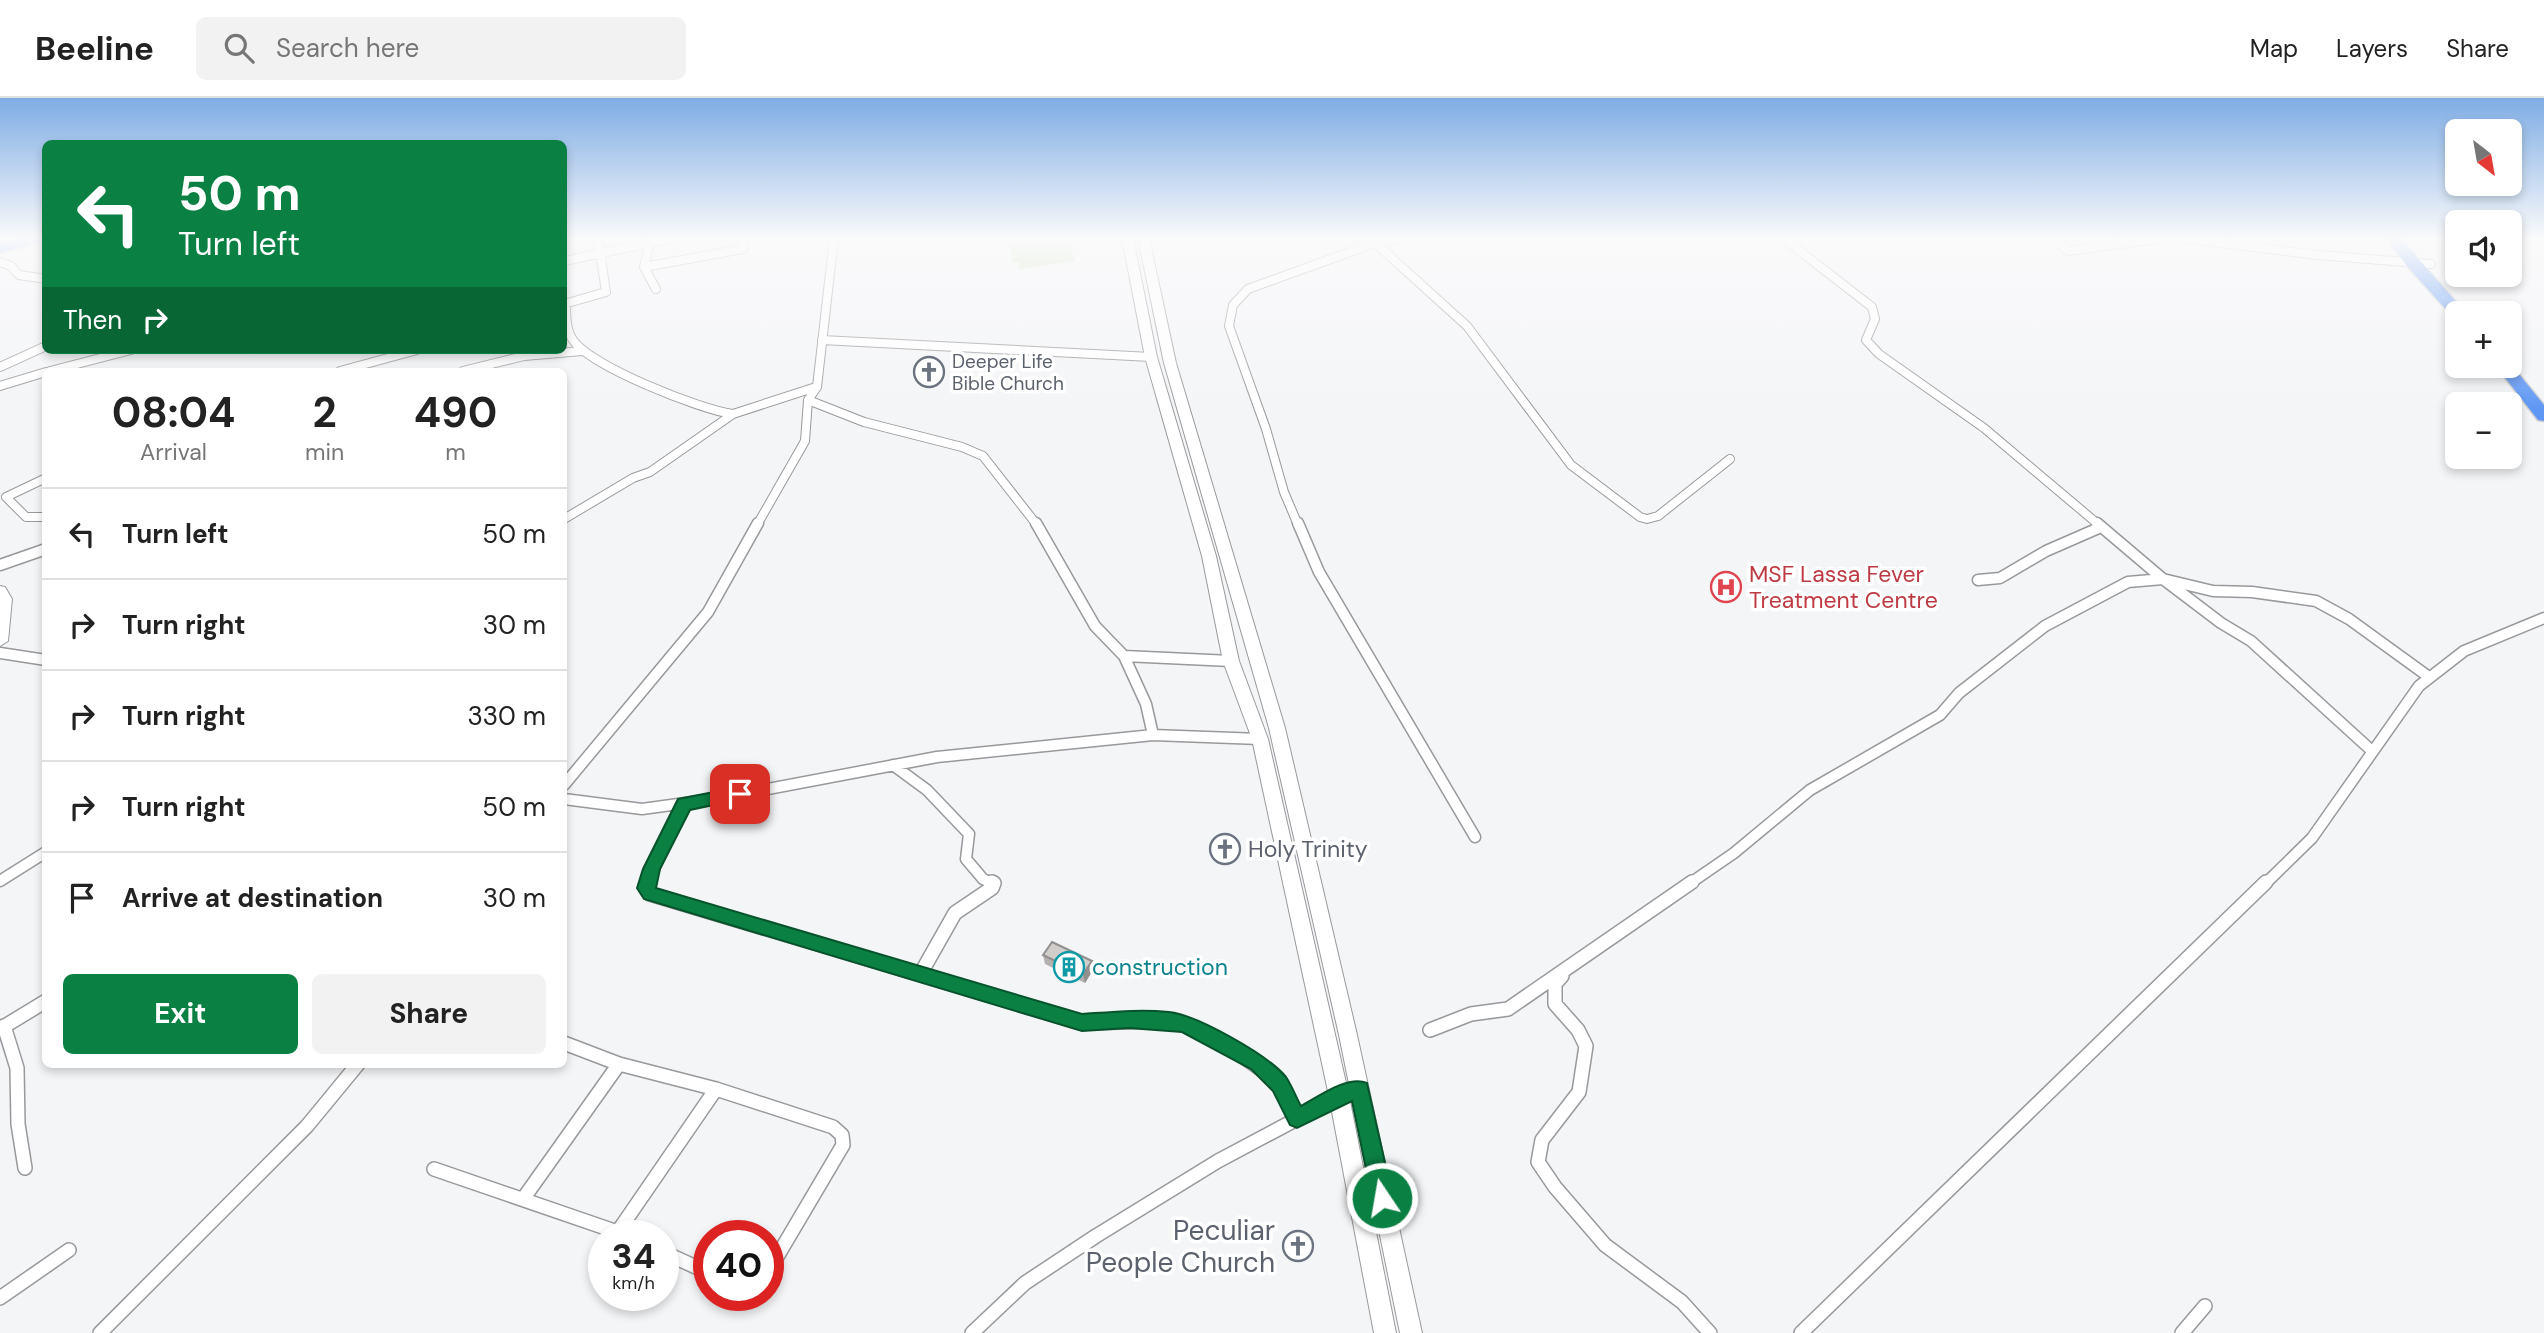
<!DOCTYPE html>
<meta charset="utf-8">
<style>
body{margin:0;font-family:"DM Sans",sans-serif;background:#f2f2f2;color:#222;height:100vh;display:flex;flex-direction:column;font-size:26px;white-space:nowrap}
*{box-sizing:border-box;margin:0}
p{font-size:23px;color:#767676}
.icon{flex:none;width:38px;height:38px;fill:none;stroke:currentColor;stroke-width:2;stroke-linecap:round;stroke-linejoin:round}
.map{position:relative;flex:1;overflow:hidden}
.details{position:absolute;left:42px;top:270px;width:525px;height:700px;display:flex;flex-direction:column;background:#fff;border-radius:10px;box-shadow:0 4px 10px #0003}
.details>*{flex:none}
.banner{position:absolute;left:42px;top:42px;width:525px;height:214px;border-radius:10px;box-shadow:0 4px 10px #0003;background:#0b8043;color:#fff;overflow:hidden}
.needle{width:46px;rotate:149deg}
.fabs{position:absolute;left:2445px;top:21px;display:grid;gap:14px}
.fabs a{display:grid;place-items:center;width:77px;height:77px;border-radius:10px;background:#fff;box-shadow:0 4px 10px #0003;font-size:35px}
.speed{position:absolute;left:588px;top:1122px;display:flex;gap:14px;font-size:35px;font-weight:700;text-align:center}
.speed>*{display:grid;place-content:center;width:91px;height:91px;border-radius:50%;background:#fff;box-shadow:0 4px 10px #0003;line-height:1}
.speed small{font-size:18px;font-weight:400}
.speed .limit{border:10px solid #d22;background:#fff;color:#111}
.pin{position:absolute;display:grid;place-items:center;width:60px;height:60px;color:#fff;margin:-30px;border-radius:14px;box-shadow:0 4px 10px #0006}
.me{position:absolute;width:77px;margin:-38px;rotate:348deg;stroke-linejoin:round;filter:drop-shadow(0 0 5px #0008)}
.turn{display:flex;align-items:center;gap:24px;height:147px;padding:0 21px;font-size:32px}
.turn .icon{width:91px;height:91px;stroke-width:2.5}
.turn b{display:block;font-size:49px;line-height:60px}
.then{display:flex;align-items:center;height:66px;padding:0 21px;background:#0003;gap:14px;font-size:26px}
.eta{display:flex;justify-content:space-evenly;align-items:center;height:119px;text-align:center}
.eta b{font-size:42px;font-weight:700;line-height:49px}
.cta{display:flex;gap:14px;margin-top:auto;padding:14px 21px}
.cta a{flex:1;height:80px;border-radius:10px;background:#0b8043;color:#fff;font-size:28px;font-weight:700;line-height:80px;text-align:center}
.cta a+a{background:#f2f2f2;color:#222}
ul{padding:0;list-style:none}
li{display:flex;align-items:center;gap:21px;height:91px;padding:0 21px;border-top:2px solid #e0e0e0}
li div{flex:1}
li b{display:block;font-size:26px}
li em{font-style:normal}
header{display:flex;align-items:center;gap:42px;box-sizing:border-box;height:98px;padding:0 35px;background:#fff;border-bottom:2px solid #e0e0e0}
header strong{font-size:33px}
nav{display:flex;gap:38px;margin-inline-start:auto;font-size:24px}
.search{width:490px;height:63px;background:#f2f2f2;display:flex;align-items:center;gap:18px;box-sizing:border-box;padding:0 24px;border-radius:10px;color:#767676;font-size:26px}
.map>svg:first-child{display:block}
.green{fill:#c6e0aa}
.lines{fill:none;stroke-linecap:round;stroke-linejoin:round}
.street-far2-casing{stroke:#98999c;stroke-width:10}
.street-far1-casing{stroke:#98999c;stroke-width:13}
.street-casing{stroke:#98999c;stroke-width:16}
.secondary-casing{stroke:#98999c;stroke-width:2}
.highway-casing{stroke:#d0d0d0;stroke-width:3}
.street-far2{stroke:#fff;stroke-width:8}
.street-far1{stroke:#fff;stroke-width:10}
.street{stroke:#fff;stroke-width:13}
.secondary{fill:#fff;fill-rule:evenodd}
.highway{fill:#5f97f4;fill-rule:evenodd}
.wall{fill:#b3b0af}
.shaded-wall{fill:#92908e}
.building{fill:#d0cdcb;stroke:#92908e;stroke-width:2}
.route{fill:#0b8043;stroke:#07532c;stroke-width:2}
.labels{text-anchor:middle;stroke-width:7;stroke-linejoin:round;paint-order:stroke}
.far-worship-label{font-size:19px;fill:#5b616d;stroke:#fff;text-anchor:start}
.health-label{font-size:23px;fill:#be3a42;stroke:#fff;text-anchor:start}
.worship-label{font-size:23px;fill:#5b616d;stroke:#fff;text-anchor:start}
.culture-label{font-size:23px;fill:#0d838f;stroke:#fff;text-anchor:start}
.near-worship-label{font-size:28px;fill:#5b616d;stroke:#fff;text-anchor:end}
</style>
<header>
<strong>Beeline</strong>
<div class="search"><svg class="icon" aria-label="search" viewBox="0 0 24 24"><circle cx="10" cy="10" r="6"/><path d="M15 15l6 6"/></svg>Search here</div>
<nav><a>Map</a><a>Layers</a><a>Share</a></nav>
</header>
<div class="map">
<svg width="2544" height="1235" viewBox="0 0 2544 1235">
<rect width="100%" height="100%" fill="#f4f5f7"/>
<path class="green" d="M1019 140H1068L1075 163 1019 171 1018 164 1013 165 1009 147H1013L1011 141Z"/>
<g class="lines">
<g class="street-far2-casing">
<path id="street-far2" d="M983 140H989
M1783 140 1872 209 1875 221 1866 242 1879 256 1984 330 2099 427
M2053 140 2068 153 2164 140
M2181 140 2318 157 2431 166
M1373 143 1467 228 1571 367 1640 419 1647 421 1658 418 1730 361
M650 145 644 169 656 191
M564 163 674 140
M0 164 11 168 19 177 46 181
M644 169 743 151 742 140
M564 206 606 194 598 140
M566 211C566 221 567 234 573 242 590 268 701 312 733 316
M822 242 1151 259
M0 269 46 248
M50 273 131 252
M340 273 417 252
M463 273 524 258 582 253
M0 288 46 274
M808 302 864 324 962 349 983 358 1037 427
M46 380 6 399 26 419H46
M564 421 633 380 650 374 733 316 816 289
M757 427 805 343 808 302 817 289 834 140
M1298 427 1284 394 1266 331 1229 228 1233 207 1248 191 1375 145 1405 140"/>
</g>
<g class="street-far1-casing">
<path id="street-far1" d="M1036 425 1095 528 1124 558 1231 563
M1298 425 1319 474 1475 739
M2097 425 2163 481 2221 525 2251 543 2372 653
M0 467 46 451
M1978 482 2000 480 2046 453 2101 429
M0 555 46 562
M1124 558 1146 606 1153 637
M893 667 927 692 969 736 966 761 983 781 994 786
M564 687 708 514 758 425
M564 701 642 711 715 701 937 659 1153 637 1260 641
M0 783 46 754
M647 786 684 706
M1689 786 1734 755 1810 692 1940 617 1959 595 2045 528 2128 484 2163 481 2213 493 2252 494 2316 503 2349 521 2429 579
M2265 786 2312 740 2419 588 2464 553 2544 520"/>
</g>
<g class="street-casing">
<path id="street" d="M648 784 646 790 650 796 1082 925 1158 923 1180 925 1228 948 1272 979 1283 991 1297 1021
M921 875 955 815 992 790 994 785 992 784
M1562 878 1555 886V906L1578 932 1586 948 1579 994 1542 1042 1538 1064 1555 1089 1605 1147 1682 1204 1710 1235
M4 928 17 970 18 1026 25 1070
M0 931 46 903
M1430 932 1471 916 1508 911 1692 784
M564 945 619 966 716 991 833 1029 842 1037 843 1047 768 1174
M434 1071 629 1138
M523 1101 619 966
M619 1132 716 991
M663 1154 709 1175
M0 1200 69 1152
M100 1235 307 1028 358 966
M972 1235 1025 1185 1096 1138 1218 1063 1342 997
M1801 1235 2266 784
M2182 1235 2205 1208"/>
</g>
<g class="secondary-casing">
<path id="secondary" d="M1122 140H1133L1157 259 1216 458 1239 563 1268 641 1349 998 1396 1235H1374L1329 998 1252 641 1223 563 1202 458 1145 259Z
M1138 140H1149L1176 265 1285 630 1357 937 1422 1235H1400L1339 937 1269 630 1164 265Z
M0 488 5 489 12 501 8 543 0 548Z"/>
</g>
<g class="highway-casing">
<path id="highway" d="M23 140H45L43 143 0 155V146Z
M2386 140H2400L2466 215H2457V219L2452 218 2407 168Z
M2510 265 2544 307V323L2538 322 2496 268H2510Z"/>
</g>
<use href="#street-far2" class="street-far2"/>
<use href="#street-far1" class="street-far1"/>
<use href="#street" class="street"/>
<use href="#secondary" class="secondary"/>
<use href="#highway" class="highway"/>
</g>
<path class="wall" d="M1043 857 1093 872 1085 885 1045 866Z"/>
<path class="shaded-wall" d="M1092 863 1093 872 1085 885 1083 876Z"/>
<path class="building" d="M1052 844 1092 863 1083 876 1043 857Z"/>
<linearGradient id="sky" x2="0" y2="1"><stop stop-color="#7fade4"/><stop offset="0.45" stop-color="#fafafb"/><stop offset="1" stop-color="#fafafb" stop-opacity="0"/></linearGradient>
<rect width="2544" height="312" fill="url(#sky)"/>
<path class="route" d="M740 689 746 691 748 696 746 700 690 712 660 771 656 790 1082 916C1111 914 1140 911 1169 914 1197 917 1268 957 1286 979 1292 988 1296 999 1301 1008 1318 999 1347 977 1367 985L1393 1100 1390 1107 1382 1110 1375 1107 1372 1100 1352 1003 1297 1030 1290 1027 1273 993 1251 971 1182 934 1129 930 1082 933 644 801 637 790 643 771 678 701Z"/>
<defs>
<g id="church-ring" transform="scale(1.575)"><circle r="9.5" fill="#fff" stroke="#6b7280" stroke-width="1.5"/><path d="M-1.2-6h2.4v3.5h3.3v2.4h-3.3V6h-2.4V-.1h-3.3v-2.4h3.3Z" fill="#6b7280"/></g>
<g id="hospital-ring" transform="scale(1.575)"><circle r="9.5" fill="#fff" stroke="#e0444e" stroke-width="1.5"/><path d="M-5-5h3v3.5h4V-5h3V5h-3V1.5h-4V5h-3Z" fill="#e0444e"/></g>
<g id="building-ring" transform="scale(1.575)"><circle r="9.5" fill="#fff" stroke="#0f9aa8" stroke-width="1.5"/><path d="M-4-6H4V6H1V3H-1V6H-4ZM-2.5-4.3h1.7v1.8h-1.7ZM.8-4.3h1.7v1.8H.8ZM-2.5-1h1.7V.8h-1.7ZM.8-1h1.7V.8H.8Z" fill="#0f9aa8"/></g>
</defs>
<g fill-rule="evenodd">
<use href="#church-ring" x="929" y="274"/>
<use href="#hospital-ring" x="1726" y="489"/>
<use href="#church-ring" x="1225" y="751"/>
<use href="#building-ring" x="1069" y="869"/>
<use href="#church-ring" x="1298" y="1148"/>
</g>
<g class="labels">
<g class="far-worship-label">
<text x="952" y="270">Deeper Life<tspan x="952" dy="22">Bible Church</tspan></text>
</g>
<g class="health-label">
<text x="1749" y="484">MSF Lassa Fever<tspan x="1749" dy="26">Treatment Centre</tspan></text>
</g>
<g class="worship-label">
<text x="1248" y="759">Holy Trinity</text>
</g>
<g class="culture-label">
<text x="1092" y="877">construction</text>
</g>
<g class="near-worship-label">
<text x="1275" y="1142">Peculiar<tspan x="1275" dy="32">People Church</tspan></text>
</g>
</g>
</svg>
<div class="fabs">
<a><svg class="needle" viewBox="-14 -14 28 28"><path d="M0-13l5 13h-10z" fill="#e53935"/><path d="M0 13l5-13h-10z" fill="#767676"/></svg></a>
<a><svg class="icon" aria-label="sound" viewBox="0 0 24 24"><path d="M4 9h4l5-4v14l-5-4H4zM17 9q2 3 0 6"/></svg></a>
<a>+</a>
<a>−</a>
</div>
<div class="speed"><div>34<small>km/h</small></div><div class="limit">40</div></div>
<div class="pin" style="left:740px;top:696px;background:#d93025"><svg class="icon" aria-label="arrive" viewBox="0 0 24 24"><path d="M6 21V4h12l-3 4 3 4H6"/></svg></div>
<svg class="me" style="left:1382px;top:1100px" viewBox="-20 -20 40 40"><circle r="17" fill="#0b8043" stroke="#fff" stroke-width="3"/><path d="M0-11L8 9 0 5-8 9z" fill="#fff"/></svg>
<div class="banner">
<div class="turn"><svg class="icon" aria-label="left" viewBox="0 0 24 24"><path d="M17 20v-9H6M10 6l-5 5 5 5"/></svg><div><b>50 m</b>Turn left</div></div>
<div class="then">Then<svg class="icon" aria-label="right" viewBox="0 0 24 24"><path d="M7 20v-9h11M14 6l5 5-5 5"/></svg></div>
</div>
<section class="details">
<div class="eta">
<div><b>08:04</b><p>Arrival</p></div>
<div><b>2</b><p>min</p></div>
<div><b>490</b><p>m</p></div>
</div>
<ul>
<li><svg class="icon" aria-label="left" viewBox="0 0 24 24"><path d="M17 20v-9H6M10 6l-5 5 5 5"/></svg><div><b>Turn left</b></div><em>50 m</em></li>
<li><svg class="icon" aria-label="right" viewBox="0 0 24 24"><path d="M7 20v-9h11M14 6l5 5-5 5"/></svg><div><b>Turn right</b></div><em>30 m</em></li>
<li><svg class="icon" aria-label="right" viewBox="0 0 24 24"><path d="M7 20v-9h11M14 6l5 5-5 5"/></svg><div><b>Turn right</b></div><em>330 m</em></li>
<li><svg class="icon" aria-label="right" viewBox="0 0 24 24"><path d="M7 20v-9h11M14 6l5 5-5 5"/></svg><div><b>Turn right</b></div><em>50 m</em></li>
<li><svg class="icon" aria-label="arrive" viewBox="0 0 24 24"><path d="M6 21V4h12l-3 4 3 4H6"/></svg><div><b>Arrive at destination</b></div><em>30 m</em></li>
</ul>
<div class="cta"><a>Exit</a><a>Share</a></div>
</section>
</div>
